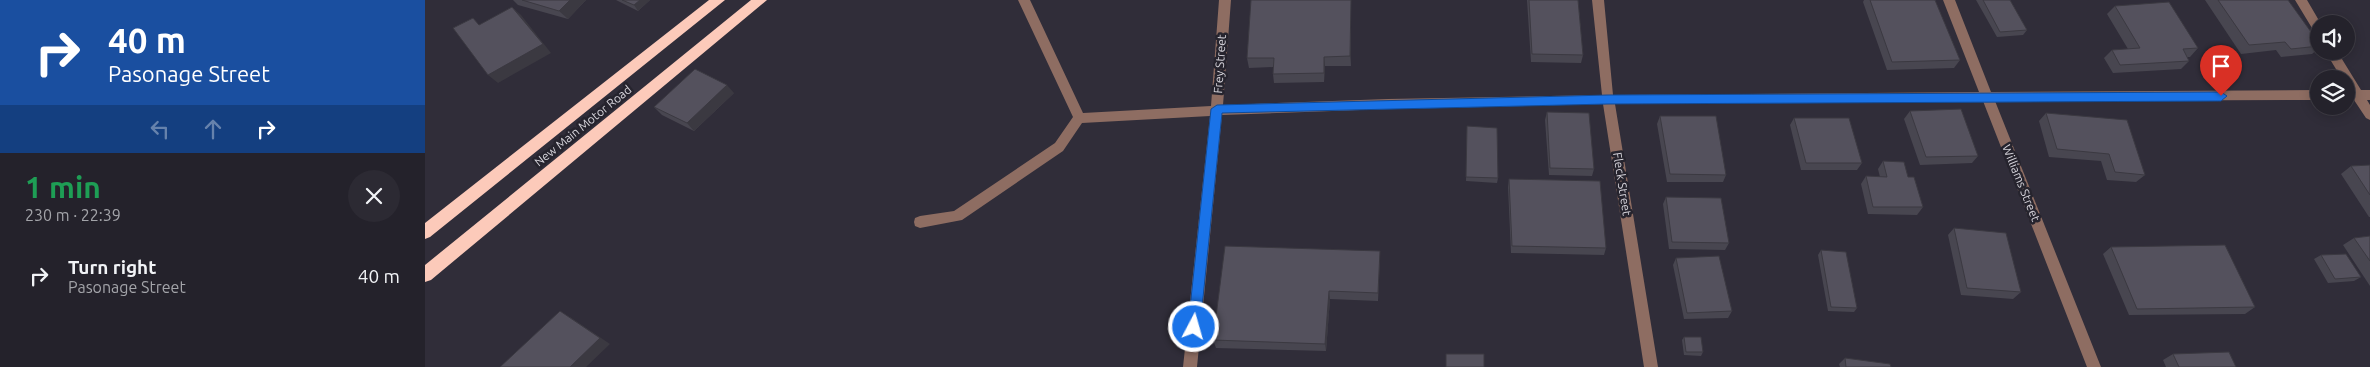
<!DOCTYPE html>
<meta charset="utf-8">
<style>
body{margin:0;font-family:Ubuntu,sans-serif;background:#2c2a33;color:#f1f3f6;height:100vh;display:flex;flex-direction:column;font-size:19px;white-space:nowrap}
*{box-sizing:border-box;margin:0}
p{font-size:16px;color:#a3a4a9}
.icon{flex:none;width:28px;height:28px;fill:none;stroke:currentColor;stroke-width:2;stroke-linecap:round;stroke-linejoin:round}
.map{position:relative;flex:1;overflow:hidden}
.side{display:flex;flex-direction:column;background:#24222b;width:425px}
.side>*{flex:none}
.top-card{background:#1a4fa0;color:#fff;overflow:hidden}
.tools{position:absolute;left:1885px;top:15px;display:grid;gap:10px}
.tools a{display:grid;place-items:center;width:45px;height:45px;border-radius:50%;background:#24222b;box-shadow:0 2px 12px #0003,0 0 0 1px #413f47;font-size:25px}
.pin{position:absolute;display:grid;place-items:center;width:42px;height:42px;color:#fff;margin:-51px -21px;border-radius:50% 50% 50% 0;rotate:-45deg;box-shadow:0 0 5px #0007}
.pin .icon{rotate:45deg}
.me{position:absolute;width:55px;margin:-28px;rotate:6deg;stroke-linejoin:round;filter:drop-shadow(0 0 4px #0008)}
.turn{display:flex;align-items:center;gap:18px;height:105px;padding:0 25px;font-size:22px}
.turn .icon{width:65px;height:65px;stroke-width:2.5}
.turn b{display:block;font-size:35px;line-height:42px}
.lanes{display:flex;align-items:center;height:48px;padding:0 25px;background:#0003;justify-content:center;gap:25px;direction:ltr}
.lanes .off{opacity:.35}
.round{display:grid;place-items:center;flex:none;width:52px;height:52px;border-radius:26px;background:#2c2a33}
.headline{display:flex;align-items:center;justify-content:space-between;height:85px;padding:0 25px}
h1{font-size:30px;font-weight:700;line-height:38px;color:#1e9e55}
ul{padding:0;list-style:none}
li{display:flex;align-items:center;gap:15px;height:75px;padding:0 25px}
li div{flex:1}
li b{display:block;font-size:19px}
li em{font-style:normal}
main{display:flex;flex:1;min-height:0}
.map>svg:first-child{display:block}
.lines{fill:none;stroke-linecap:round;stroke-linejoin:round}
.minor{fill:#8e6d62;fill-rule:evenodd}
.highway{fill:#fccaba;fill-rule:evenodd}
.wall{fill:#484650}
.shaded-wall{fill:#3b3941}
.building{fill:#54515d;stroke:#3b3941}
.route{fill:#1a73e8;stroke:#114b97}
.labels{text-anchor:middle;stroke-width:5;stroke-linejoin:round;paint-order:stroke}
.street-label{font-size:12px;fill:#d7d5dc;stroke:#26242e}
</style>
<main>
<section class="side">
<div class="top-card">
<div class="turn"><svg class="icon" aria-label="right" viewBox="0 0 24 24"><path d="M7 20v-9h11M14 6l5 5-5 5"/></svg><div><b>40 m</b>Pasonage Street</div></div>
<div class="lanes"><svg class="icon off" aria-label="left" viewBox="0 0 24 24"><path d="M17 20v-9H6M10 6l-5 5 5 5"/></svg><svg class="icon off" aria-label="ahead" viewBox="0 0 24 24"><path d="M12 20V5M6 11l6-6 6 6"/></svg><svg class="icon" aria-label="right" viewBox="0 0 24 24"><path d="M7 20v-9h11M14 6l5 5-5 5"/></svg></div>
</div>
<div class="headline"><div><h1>1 min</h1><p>230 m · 22:39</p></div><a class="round"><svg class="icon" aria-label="close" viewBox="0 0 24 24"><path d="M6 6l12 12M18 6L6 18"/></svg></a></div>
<ul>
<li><svg class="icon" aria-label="right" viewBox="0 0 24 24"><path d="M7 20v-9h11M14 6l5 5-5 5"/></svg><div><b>Turn right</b><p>Pasonage Street</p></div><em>40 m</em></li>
</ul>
</section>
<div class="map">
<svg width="1945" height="367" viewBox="0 0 1945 367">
<rect width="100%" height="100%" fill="#302d39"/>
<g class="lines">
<path class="minor" d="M593 0H605L658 113 786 106 794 0H806L798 105 963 99 1177 95 1167 0H1179L1188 95 1554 92 1518 0H1530L1566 92 1894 90V100L1570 101 1676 367H1662L1558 101 1190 104 1233 367H1219L1178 104 963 109 797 115 772 367H758L785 116 657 123 638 151 537 220 495 228 490 226 489 222 490 218 495 216 529 211 630 143 648 117Z
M1870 0H1882L1896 24H1894V34L1890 33Z
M1900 51H1912L1936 90H1945V100H1942L1945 105V120L1941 118 1929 100H1921V90H1924L1921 79H1917Z"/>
<path class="highway" d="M284 0H300L5 237 0 239V223Z
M326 0H342L6 280 0 282V265Z"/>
</g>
<path class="wall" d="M88 0H161L143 19 93 5Z
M191 0H225L213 11Z
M826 0H926V66H900L899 82 849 83 848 74V67L824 68 822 58Z
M1102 0H1153L1158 55 1156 63 1106 62Z
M1439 0H1510L1535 60 1529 68 1462 70 1438 2Z
M1551 0H1585L1602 30 1598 35 1572 37Z
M1780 0H1863L1894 43V48L1887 54 1856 57 1851 50 1816 54Z
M1690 6 1773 48 1765 57H1762L1764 61 1756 69 1688 73 1679 58 1687 50 1703 49 1682 14Z
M309 93 269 131 237 115 229 107Z
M1485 111 1553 156 1547 163 1495 165 1479 119Z
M1122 112 1169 169 1167 176 1124 175 1120 120Z
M1621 113 1720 175 1711 182 1682 180 1676 161 1624 157 1614 121Z
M1235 116 1301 175 1298 182H1242L1232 124Z
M1369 118 1437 163 1432 170H1376L1365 125Z
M1042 126 1073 178 1072 183 1041 181Z
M1458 161 1483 177 1498 207 1492 215 1443 214 1436 184 1441 176 1455 177 1453 169Z
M1945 165V217H1944L1916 174 1926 166Z
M1084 179 1181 248 1179 255 1086 253 1083 187Z
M1241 197 1304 243 1300 250 1244 249 1238 204Z
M1529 228 1596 292 1588 299 1536 295 1523 235Z
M1945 236V286L1918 245 1929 238Z
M1686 247 1830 307 1820 314 1704 315 1678 254Z
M1396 250 1432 308 1429 312 1403 311 1393 255Z
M955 251 953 301 905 299 901 351 791 348 788 340Z
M1896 255 1936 277 1929 281 1903 283 1889 259Z
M1251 258 1307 311 1303 318 1259 319 1248 265Z
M1259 337 1278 352 1276 356 1259 355 1257 340Z
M1748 354 1811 367H1741L1738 360Z
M1420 358 1466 367H1415L1414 364Z"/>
<path class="shaded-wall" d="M145 0H161L143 19 134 11Z
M215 0H225L213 11 209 5Z
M926 0V66L925 56Z
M87 7 96 15 126 53 73 83 63 75Z
M899 57 900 66 899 82Z
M302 85 309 93 269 131 262 123Z
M955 251V259L953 301V293Z
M904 291 905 299 901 351 900 344Z
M145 317 185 344 161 367H145Z"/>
<path class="building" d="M97 0H145L134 11Z
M197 0H215L209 5Z
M826 0H926L925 56 899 57V73L848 74 849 58H822Z
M1104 0H1153L1158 55 1107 54Z
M1445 0H1510L1535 60 1467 62Z
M1558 0H1585L1602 30 1575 32Z
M1793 0H1863L1894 43V46L1866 49 1860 42 1824 45Z
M1744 2 1773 48 1758 49 1764 61 1695 65 1687 50 1715 48 1690 6Z
M87 7 118 44 63 75 28 28 48 18 54 25Z
M270 69 302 85 262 123 229 107Z
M1536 109 1553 156 1501 157 1485 111Z
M1122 112 1164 113 1169 169 1125 168Z
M1621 113 1702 120 1720 175 1690 172 1684 154 1632 149Z
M1235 116H1291L1301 175 1245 174Z
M1369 118H1424L1437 163H1381Z
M1042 126 1072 128 1073 178 1041 177Z
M1458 161 1479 162 1483 177H1489L1498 207H1448L1441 176 1462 177Z
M1945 165V195L1926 166Z
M1084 179 1175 181 1181 248 1087 246Z
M1241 197 1296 198 1304 243 1247 242Z
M1529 228 1581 233 1596 292 1542 288Z
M1945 236V261L1929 238Z
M1800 245 1830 307 1712 309 1686 247Z
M800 246 955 251 953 293 904 291 900 344 788 340Z
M1396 250 1421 252 1432 308 1406 307Z
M1921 254 1936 277 1910 279 1896 255Z
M1294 256 1307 311 1262 313 1251 258Z
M135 311 175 338 145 367H75Z
M1259 337H1276L1278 352H1261Z
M1804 352 1811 367H1754L1748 354Z
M1021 354H1059V367H1021Z
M1420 358 1465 364 1466 367H1421Z"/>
<path class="route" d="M1796 92 1802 96 1796 101 1183 104 797 113 775 327 769 333 763 327 786 109 792 105 1183 95Z"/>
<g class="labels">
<g class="street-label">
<text transform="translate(795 64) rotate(-86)" y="4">Frey Street</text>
<text transform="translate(158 126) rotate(-39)" y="4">New Main Motor Road</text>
<text transform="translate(1596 183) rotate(68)" y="4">Williams Street</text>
<text transform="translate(1197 184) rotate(81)" y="4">Fleck Street</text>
</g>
</g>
</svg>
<div class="tools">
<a><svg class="icon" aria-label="sound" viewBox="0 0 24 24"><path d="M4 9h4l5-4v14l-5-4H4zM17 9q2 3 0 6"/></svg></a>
<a><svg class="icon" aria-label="layers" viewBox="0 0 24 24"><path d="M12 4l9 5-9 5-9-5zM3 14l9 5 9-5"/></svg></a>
</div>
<div class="pin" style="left:1796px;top:96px;background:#d93025"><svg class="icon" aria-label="arrive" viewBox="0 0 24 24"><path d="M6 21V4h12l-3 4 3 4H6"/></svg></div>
<svg class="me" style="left:769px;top:327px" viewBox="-20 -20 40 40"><circle r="17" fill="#1a73e8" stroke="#fff" stroke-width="3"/><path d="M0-11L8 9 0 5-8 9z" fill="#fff"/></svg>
</div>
</main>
